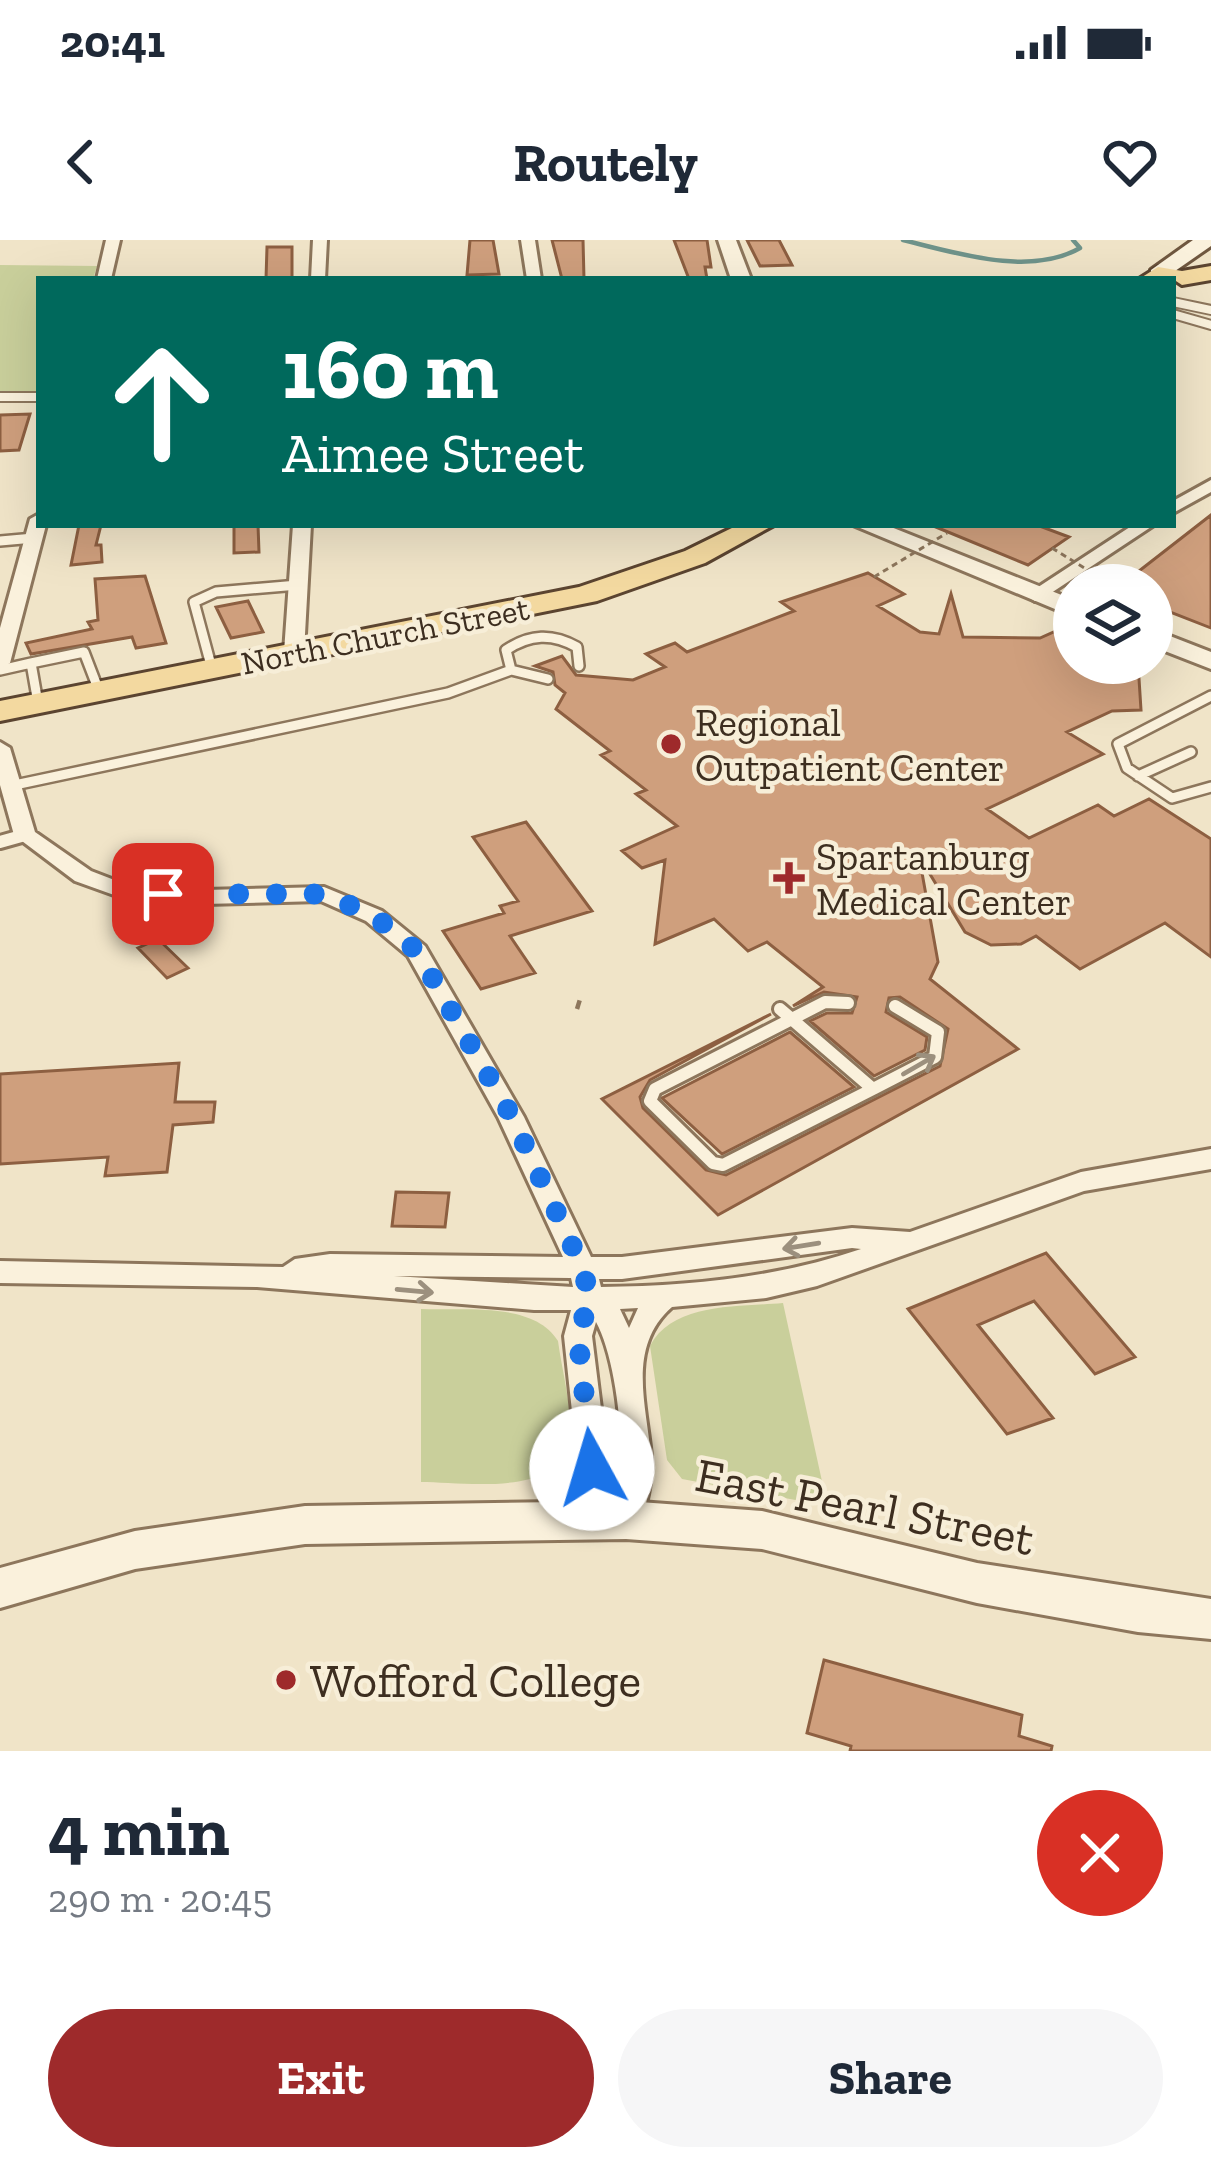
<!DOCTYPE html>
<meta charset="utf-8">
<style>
body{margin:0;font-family:"Zilla Slab",serif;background:#f6f6f7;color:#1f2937;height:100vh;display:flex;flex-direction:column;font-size:45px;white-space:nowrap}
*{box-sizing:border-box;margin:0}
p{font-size:39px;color:#747a83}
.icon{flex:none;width:66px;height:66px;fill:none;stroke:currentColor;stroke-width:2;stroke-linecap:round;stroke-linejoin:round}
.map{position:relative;height:1511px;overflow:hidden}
.details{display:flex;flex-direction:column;background:#fff;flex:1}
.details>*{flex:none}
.guide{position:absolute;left:36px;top:36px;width:1140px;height:252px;border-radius:0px;box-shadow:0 12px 48px #0002;background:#00695c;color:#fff;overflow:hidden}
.fabs{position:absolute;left:1053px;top:324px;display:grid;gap:24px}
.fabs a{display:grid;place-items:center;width:120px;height:120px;border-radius:50%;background:#fff;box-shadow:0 12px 48px #0002;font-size:60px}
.pin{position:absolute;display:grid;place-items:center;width:102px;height:102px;color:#fff;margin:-51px;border-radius:24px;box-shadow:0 6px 18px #0006}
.me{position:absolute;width:132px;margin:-66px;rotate:354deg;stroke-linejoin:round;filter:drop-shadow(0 0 9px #0008)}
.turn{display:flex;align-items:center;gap:42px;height:252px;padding:0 48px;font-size:54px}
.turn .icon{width:156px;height:156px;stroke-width:2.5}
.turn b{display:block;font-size:84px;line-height:102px}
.round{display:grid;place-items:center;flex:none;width:126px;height:126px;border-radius:63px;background:#f6f6f7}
.summary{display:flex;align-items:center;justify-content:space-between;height:204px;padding:0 48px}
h1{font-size:72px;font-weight:800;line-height:90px}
.primary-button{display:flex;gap:24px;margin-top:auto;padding:24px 48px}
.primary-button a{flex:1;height:138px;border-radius:72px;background:#9e2a2b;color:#fff;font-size:48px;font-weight:800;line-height:138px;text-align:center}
.primary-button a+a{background:#f6f6f7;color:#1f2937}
.status{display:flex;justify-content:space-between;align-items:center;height:84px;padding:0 60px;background:#fff;direction:ltr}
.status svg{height:33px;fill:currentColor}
header{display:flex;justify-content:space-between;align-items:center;height:156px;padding:0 48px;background:#fff;font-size:54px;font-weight:800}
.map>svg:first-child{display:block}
.green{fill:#c9cf9b}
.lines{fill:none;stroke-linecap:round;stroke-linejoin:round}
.stream{stroke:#6f938a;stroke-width:4.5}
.building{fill:#cf9f7d;stroke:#8d5f41;stroke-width:3}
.service-far2-casing{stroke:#8d765c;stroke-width:12}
.service-far1-casing{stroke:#8d765c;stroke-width:14}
.service-casing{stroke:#8d765c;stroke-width:18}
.minor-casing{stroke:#8d765c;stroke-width:6}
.tertiary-casing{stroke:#8d765c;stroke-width:6}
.secondary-casing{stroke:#6f573f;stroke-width:6}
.primary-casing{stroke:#5b4430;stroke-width:6}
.path{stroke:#8d765c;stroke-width:4.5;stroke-dasharray:9 6;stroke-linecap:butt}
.service-far2{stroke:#faf1dc;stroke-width:8}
.service-far1{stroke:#faf1dc;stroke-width:9}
.service{stroke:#faf1dc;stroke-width:12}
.minor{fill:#faf1dc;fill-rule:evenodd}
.tertiary{fill:#faf1dc;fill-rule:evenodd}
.secondary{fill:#faf1dc;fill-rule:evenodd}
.primary{fill:#f3d9a0;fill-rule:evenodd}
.path-bridge{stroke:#8d765c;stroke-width:3;stroke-dasharray:6 4.5;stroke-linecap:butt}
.oneway{stroke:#9c907e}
.route{stroke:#1a73e8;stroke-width:21;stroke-dasharray:0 37.8}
.poi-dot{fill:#9e2a2b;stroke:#f7eed8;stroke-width:4.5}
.labels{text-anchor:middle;stroke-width:9;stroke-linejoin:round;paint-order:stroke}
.far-street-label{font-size:33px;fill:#3d2e20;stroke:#f7eed8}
.poi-label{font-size:39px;fill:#3d2e20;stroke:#f7eed8;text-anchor:start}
.near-street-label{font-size:48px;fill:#3d2e20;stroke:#f7eed8}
.near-poi-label{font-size:48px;fill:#3d2e20;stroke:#f7eed8;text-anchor:start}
</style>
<div class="status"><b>20:41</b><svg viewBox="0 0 49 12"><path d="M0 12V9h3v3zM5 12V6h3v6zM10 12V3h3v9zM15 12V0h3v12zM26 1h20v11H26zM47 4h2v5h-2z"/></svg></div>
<header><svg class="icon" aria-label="back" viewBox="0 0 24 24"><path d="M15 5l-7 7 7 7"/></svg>Routely<svg class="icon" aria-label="heart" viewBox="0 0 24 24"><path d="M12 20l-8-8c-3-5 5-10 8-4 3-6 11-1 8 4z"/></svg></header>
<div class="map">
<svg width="1211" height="1511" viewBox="0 0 1211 1511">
<rect width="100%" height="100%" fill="#f0e4c8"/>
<path class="green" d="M0 25 97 26 93 39H39V152L0 153Z
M783 1063 825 1255 806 1262 682 1239 667 1220 650 1106C673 1062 739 1067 783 1063Z
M421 1069C462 1071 534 1061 558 1101 562 1131 572 1166 570 1196 566 1259 464 1242 421 1242Z"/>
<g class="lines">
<path class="stream" d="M903 0C956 13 1030 37 1080 8L1073 0"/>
</g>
<path class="building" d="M470 0H493L499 34 467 35Z
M552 0H583L584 39H562Z
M674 0H707L711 27H705L707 39H689Z
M747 0H779L792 25 760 26Z
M267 7H292V39H266Z
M30 174 19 210 0 211V175Z
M1211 275V388L1152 365V345H1121Z
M79 285H101L96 305H101L102 322 71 325Z
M234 285H258L259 312 234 313Z
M931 285H1037L1069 297 1028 325Z
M868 333 904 354 878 366 920 392 939 394 951 354 963 397 1040 398 1065 387 1074 391V423H1138L1141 470 1112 471 1067 492 1103 514 987 569 1029 598 1098 565 1114 576 1149 559 1211 599V717L1165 683 1080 729 1036 696 1021 704 991 705 965 692 919 616 938 722 930 739 1018 809 718 975 602 859 771 774 650 840 640 857 643 868 706 930 726 935 940 826 948 789 900 757 889 758 886 772 927 797 925 810 874 836 810 781 827 773H852L857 757 824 752 793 766 823 747 767 702 748 711 714 679 655 704 665 620 642 628 622 611 677 586 636 554 646 550 601 515 610 511 556 469 565 453 555 445 553 432 535 426 562 416 576 435 633 440 665 427 646 414 675 403 687 412 794 371 781 362Z
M145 336 166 403 136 408 132 397 31 414 26 403 92 389 88 382 98 380 95 339Z
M248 361 263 392 231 398 216 367Z
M526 582 592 671 510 696 535 733 481 749 443 691 504 673 500 666 518 661 473 597Z
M158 699 188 728 167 738 138 708Z
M790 792 854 847 722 914 662 858Z
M179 823 175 862H215L213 882 173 885 167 932 105 936 108 917 0 924V834Z
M396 952 449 953 445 987 392 986Z
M1046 1013 1135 1117 1095 1134 1034 1061 978 1085 1053 1178 1007 1194 908 1069Z
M824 1420 1022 1475 1019 1496 1052 1506 1051 1511H850L851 1506 807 1493Z"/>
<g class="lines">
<g class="service-far2-casing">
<path id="service-far2" d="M1173 62 1211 70
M1173 74 1211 85
M0 157H39"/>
</g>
<g class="service-far1-casing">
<path id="service-far1" d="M0 301 34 298
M212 429 194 362 216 352 298 345
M0 430 31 423
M548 439 511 430 506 410C530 394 552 393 577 407L579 426
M1211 456 1118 504 1127 528 1172 558 1211 547
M38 463 31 423 84 412 99 451
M1138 536 1191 512
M10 546 448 453 511 430"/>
</g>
<g class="service-casing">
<path id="service" d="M0 602 25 595
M848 763 825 762 655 849 650 861 713 923 723 925 873 849
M780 769 873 849 935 817 938 792 895 766"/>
</g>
<g class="minor-casing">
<path id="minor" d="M106 0H120L111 39H97Z
M313 0H327L325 39H311Z
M521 0H535L541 39H527Z
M1211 240V252L1173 273V261Z
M39 274V285H46L10 423 0 429V388L30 279Z
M293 285H311L304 412 294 418 284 412Z
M1133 285H1154L1042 359 1035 361 1026 355Z
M0 502 10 508 35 592 91 631 117 641 204 650 324 647 382 671 425 706 524 877 591 1017H622L852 988 910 992 1081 932 1211 909V929L1084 951 817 1046 766 1058 672 1067C626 1107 647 1166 651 1217 653 1238 646 1270 637 1290L626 1294 615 1290 578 1228 564 1096 571 1070H534L257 1047 0 1043V1021L283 1027 295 1019 330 1014 563 1017 498 877 408 716 366 681 321 661 204 664 114 655 75 641 14 595 0 545ZM852 1008 861 1009C775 1038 690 1046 601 1047L599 1039H622ZM394 1036 571 1038 573 1047ZM638 1068 629 1088 620 1069ZM596 1082C615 1116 626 1203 618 1241L608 1225 592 1096Z"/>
</g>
<g class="tertiary-casing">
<path id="tertiary" d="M718 0H736L751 39H731Z
M853 285H886L1074 360V377Z
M1152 389 1211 412V429L1152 406Z
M626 1261 762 1271 977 1323 1211 1359V1399L1138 1392 977 1363 762 1309 626 1299 305 1304 135 1329 0 1368V1328L135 1291 305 1266Z"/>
</g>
<g class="secondary-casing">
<path id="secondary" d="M1193 0H1211V6L1165 38H1151V30Z"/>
</g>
<g class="primary-casing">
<path id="primary" d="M1211 26V40L1182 45 1173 39H1139L1158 27 1182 31Z
M738 285H774L705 323 597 361 0 481V461L579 347 685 311Z"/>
</g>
<path class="path" d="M577 769 581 756"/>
<use href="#service-far2" class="service-far2"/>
<use href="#service-far1" class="service-far1"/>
<use href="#service" class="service"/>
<use href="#minor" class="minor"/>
<use href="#tertiary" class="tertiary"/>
<use href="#secondary" class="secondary"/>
<use href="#primary" class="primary"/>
<path class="path-bridge" d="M1052 308 1112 345
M874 337 947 293"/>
</g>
<defs><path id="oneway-shaft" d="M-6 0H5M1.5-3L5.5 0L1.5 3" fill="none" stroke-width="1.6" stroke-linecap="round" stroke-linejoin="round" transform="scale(3)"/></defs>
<g class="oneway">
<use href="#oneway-shaft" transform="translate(919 825) rotate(-30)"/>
<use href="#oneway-shaft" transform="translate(801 1006) rotate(171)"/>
<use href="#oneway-shaft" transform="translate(415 1051) rotate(5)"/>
</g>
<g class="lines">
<path class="route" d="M163 654H324L374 676 417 711 512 877 582 1027 590 1058 578 1096 592 1228"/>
</g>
<g class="poi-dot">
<circle cx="671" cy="504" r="12"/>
<path d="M783 620h12v12h12v12h-12v12h-12v-12h-12v-12h12z"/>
<circle cx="286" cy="1440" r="12"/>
</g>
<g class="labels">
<g class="far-street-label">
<text transform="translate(385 395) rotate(-11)" y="12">North Church Street</text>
</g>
<g class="poi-label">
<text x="695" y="496">Regional<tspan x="695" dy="45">Outpatient Center</tspan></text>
<text x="816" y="630">Spartanburg<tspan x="816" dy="45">Medical Center</tspan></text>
</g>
<g class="near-street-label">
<text transform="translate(865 1266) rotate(11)" y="17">East Pearl Street</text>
</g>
<g class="near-poi-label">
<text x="310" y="1457">Wofford College</text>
</g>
</g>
</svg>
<div class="fabs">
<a><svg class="icon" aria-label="layers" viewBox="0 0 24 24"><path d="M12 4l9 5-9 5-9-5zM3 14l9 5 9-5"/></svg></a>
</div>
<div class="pin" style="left:163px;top:654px;background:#d93025"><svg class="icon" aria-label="arrive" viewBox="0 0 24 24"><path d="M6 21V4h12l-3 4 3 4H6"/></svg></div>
<svg class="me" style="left:592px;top:1228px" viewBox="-20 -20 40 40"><circle r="19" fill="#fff"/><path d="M0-13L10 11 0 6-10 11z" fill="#1a73e8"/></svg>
<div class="guide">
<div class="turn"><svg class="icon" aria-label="ahead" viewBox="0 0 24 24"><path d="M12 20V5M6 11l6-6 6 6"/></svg><div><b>160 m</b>Aimee Street</div></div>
</div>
</div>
<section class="details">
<div class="summary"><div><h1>4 min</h1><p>290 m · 20:45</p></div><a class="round" style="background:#d93025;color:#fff"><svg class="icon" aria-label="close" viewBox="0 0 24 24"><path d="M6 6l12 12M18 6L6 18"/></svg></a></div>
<div class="primary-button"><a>Exit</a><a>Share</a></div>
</section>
